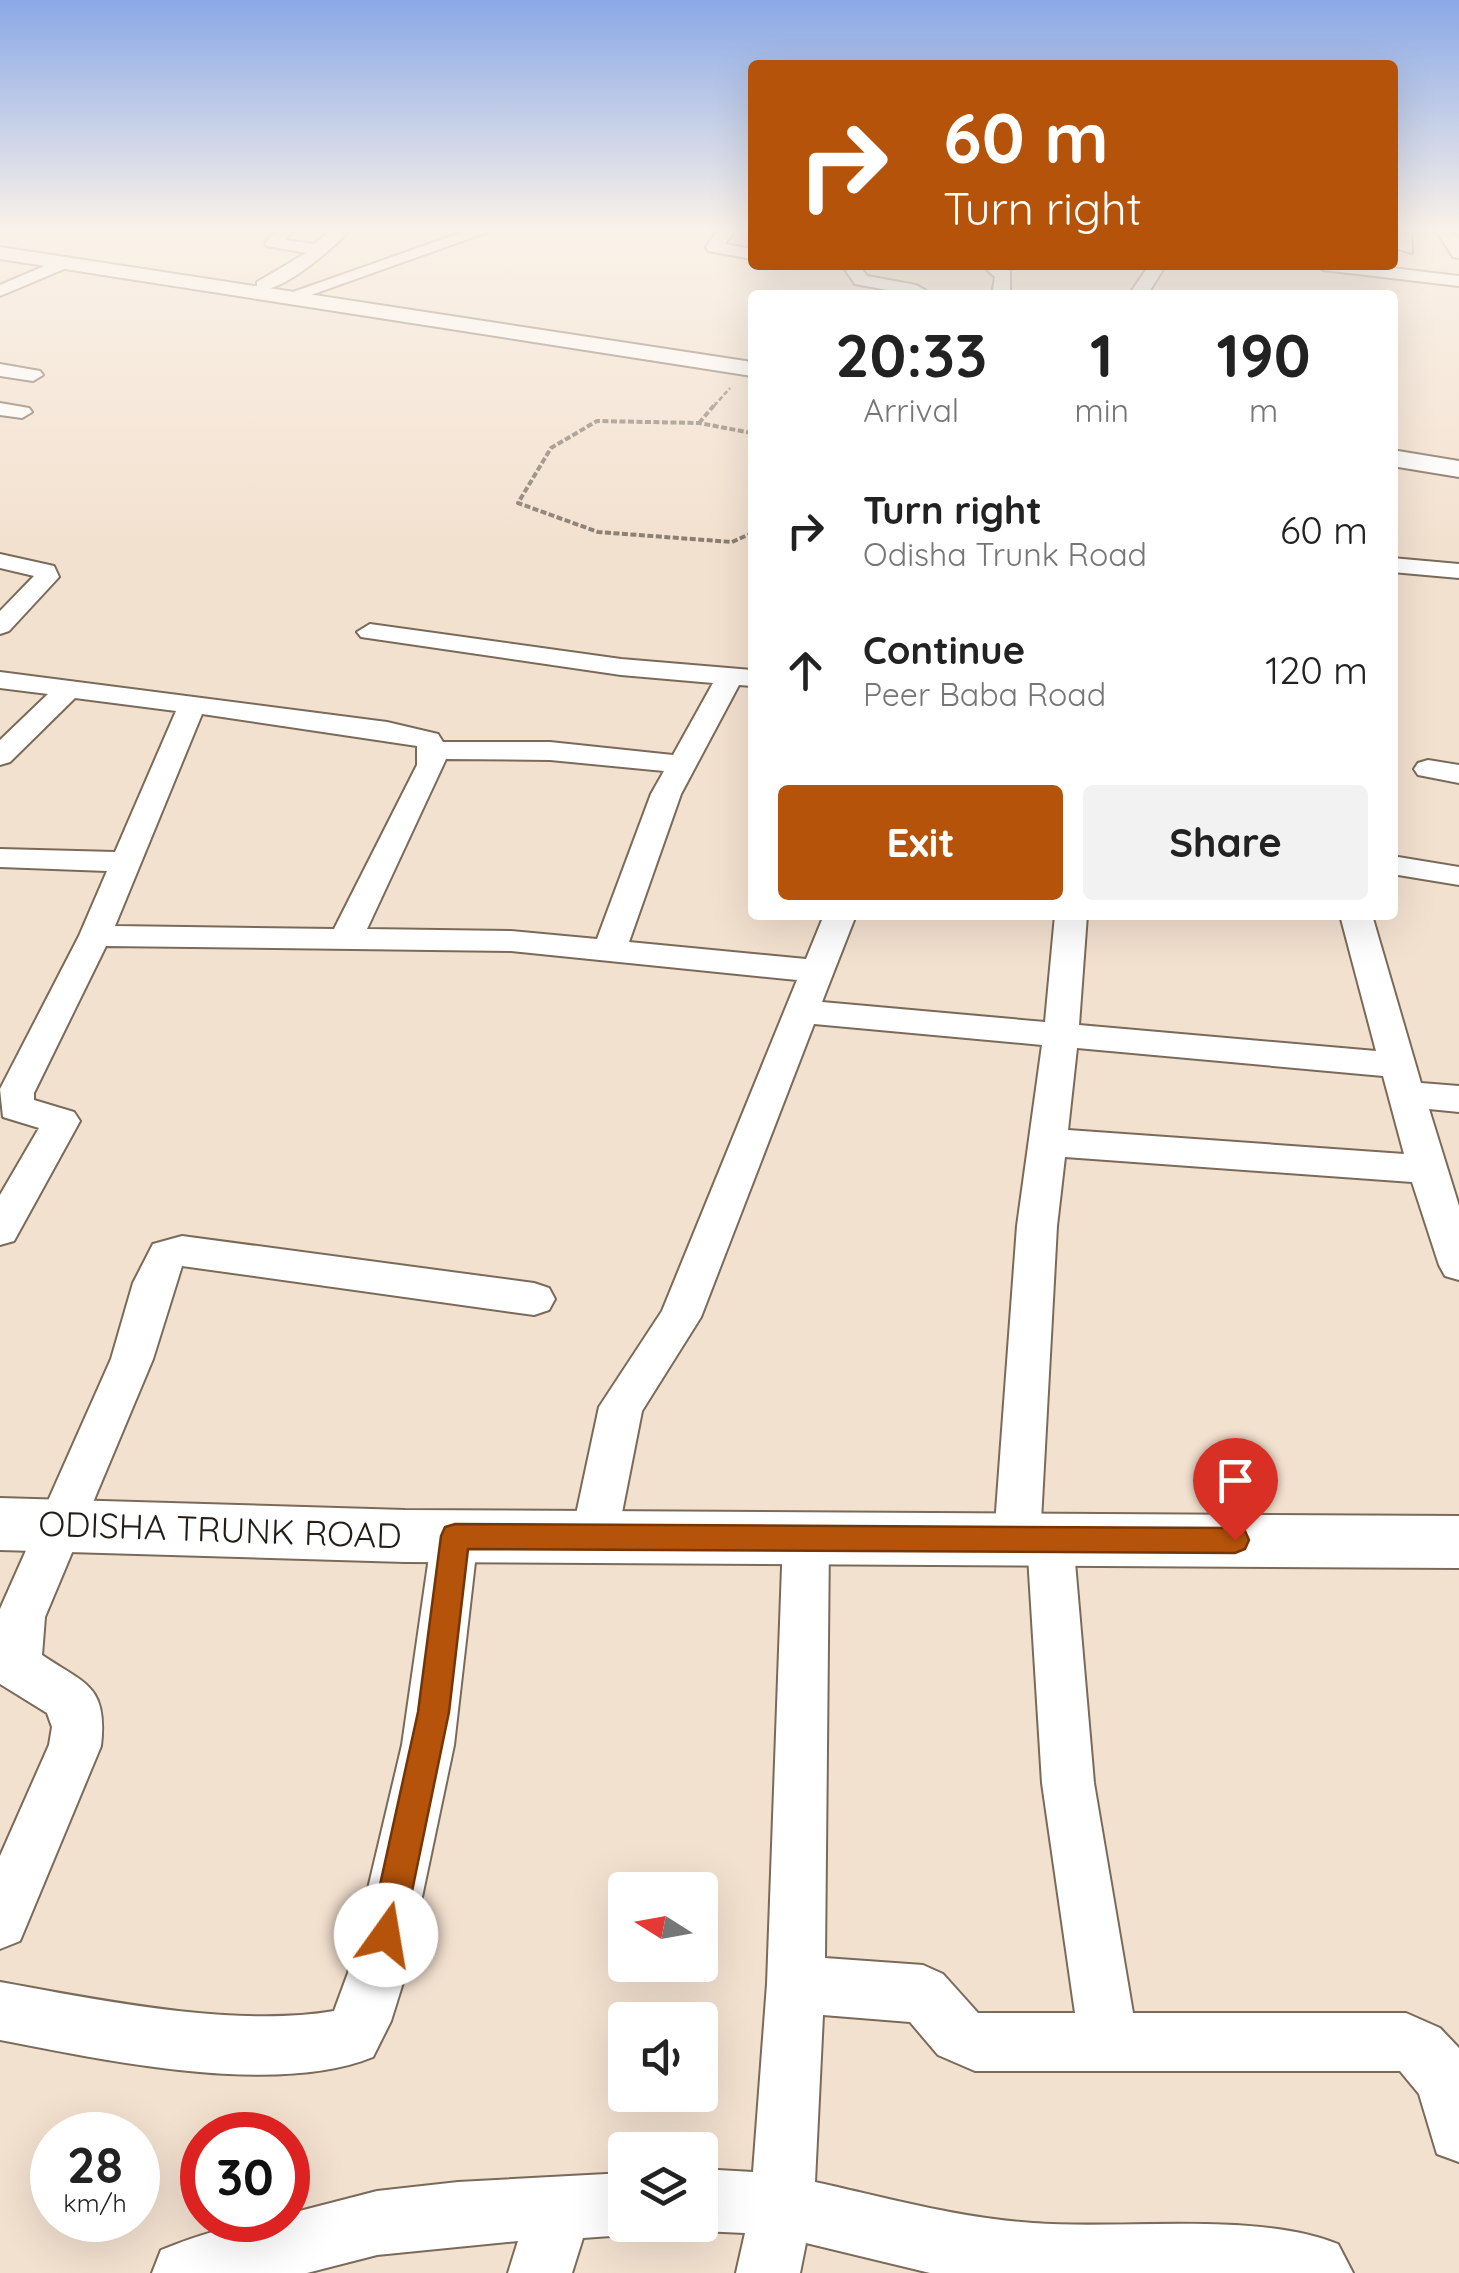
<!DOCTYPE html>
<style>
body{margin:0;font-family:Quicksand,sans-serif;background:#f2f2f2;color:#222;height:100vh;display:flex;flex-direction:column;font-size:38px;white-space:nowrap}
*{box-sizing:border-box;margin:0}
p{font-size:32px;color:#767676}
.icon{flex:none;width:55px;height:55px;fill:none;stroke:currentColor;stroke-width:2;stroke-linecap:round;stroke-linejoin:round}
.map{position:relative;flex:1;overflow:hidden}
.drawer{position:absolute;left:748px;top:290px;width:650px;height:630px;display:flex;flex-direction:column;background:#fff;border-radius:10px;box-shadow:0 10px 40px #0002}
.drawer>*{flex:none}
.hud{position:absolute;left:748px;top:60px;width:650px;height:210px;border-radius:10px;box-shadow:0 10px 40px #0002;background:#b45309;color:#fff;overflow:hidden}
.needle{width:65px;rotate:281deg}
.controls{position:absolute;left:608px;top:1872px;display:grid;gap:20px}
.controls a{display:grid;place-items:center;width:110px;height:110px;border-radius:10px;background:#fff;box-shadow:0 10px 40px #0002;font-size:50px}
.speed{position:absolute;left:30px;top:2112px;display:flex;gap:20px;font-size:50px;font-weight:700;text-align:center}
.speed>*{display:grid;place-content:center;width:130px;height:130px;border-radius:50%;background:#fff;box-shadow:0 10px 40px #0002;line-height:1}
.speed small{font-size:25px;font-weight:400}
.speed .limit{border:15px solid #d22;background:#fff;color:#111}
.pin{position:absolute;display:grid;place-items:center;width:85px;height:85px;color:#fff;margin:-102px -42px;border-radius:50% 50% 50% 0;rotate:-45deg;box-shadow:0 0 10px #0007}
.pin .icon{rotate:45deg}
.me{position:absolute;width:110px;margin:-55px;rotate:13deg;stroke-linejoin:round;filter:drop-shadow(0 0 8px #0008)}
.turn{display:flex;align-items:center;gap:35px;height:210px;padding:0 30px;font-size:45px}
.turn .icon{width:130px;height:130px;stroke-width:2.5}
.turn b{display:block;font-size:70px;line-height:85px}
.eta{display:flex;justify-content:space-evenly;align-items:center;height:170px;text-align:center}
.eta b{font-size:60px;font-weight:700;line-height:70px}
.button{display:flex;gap:20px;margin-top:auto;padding:20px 30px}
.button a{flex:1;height:115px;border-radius:10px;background:#b45309;color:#fff;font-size:40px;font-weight:700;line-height:115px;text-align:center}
.button a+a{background:#f2f2f2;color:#222}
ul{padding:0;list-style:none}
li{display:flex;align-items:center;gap:30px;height:140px;padding:0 30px}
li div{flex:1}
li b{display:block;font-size:38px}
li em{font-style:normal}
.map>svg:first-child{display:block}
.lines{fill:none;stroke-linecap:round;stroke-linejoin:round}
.minor-casing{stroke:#7a6a5a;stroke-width:4}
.major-casing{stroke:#7a6a5a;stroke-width:4}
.path-far1{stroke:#887c70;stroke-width:2.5;stroke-dasharray:5 2.5;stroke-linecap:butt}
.path{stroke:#887c70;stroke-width:4;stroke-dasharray:6 2.5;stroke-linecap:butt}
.minor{fill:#fff;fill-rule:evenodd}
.major{fill:#fff;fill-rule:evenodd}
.route{fill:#b45309;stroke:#753606;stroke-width:2.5}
.labels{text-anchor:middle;stroke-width:10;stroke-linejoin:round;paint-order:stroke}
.near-street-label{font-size:35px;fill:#241d17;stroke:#fff}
</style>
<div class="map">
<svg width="1459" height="2273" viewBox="0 0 1459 2273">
<rect width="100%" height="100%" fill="#f3e1cf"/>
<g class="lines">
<g class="minor-casing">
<path id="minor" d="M280 227H297L285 240 314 244 335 227H353C335 246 284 293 257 290V282L306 253 267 246 265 243Z
M477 227H502L308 296H296L293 292Z
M720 227H737L725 244 752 249V259L708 251 706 247Z
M1395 227H1411L1412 253 1398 249Z
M1434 227H1450L1459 240V258L1453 257Z
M63 258 71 263 69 267 0 296V285Z
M842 265H859L867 276 916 285 925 290 915 295 855 284Z
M982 265H1001L1010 271V295H992L995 277Z
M1149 265 1164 268 1147 295H1129Z
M1315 265H1367L1459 276V286L1323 270Z
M0 364 40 371 43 375 33 381 0 376Z
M0 403 29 408 32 412 22 418 0 415Z
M0 554 54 566 59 577 9 631 0 634V611L34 576 0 568Z
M1392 558 1459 564V578L1392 572Z
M370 624 621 659 752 670V686L739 685 681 794 629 942 806 959 824 915H856L822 1002 1045 1022 1055 915H1087L1079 1025 1376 1051 1340 915H1372L1421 1083 1459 1086V1112L1429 1109 1459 1206V1280L1445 1276 1439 1265 1412 1182 1065 1157 1057 1226 1041 1521 1050 1518 1067 1524 1073 1539 1094 1783 1133 2013H1406L1440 2028 1459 2048V2162L1437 2154 1419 2094 1400 2071H975L938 2055 910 2022 823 2015 815 2182C888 2198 958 2218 1033 2223 1124 2230 1256 2211 1338 2244L1353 2273H930L806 2243 800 2273H736L745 2233 700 2231 685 2225H700V2169L753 2172 767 1984 783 1539 789 1524 806 1518 823 1524 829 1539 825 1958 923 1965 943 1974 978 2013H1075L1042 1783 1028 1556 1017 1560 1000 1554 994 1539 1017 1226 1042 1045 814 1024 701 1317 642 1411 617 1538 611 1553 594 1559 577 1553 571 1538 599 1407 662 1311 797 980 511 951 106 946 34 1093V1100L74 1112 80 1121 14 1241 0 1245V1195L39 1128 3 1117 0 1089 79 936 107 871 0 867V849L115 852 176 711 75 698 10 762 0 765V740L48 694 0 688V672L387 722 438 734 443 742H550L673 755 713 683 621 675 361 637 357 632ZM202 714 417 746V765L334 929 115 926ZM446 759 550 760 664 771 651 794 597 939 511 931 367 929ZM1077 1048 1383 1076 1404 1154 1068 1130Z
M1428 760 1459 765V783L1418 775 1414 769 1418 763Z
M1392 856 1459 867V885L1392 874Z
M182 1236 534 1283 549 1288 555 1299 549 1310 534 1315 182 1266 153 1359 45 1617 42 1655C85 1684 108 1685 101 1746L20 1941 0 1949V1856L49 1745 52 1727 47 1713 0 1684V1609L111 1359 133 1283 153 1244Z
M455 1515 472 1521 478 1536 454 1745 406 1973 391 2021 373 2057C276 2097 103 2060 0 2040V1982C99 2000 235 2028 334 2011L348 1973 402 1745 432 1536 438 1521Z
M625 2173V2225L647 2226 625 2235 583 2238 572 2273H508L518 2241 377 2255 307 2273H152L161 2250C200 2234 246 2220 288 2220V2214L377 2191 458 2182Z"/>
</g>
<g class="major-casing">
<path id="major" d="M0 247 752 362V376L0 259Z
M1392 450 1459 461V477L1392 466Z
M0 1498 405 1510 1459 1516V1568L405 1562 0 1550Z"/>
</g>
<path class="path-far1" d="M714 406 730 388"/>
<path class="path" d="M699 423 716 403
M752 433 699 423 597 421 551 448 518 503 598 532 732 542 752 533"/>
<use href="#minor" class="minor"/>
<use href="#major" class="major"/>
</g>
<linearGradient id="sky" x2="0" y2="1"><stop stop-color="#8aa9e6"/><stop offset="0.42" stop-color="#faf2e9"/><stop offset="1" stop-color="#faf2e9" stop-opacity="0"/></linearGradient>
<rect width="1459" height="546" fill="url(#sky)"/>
<path class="route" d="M455 1524 1235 1528 1245 1531 1249 1540 1245 1549 1235 1553 468 1549 449 1712 403 1935 398 1947 386 1952 374 1947 369 1935 418 1712 441 1536 445 1527Z"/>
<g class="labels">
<g class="near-street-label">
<text transform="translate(220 1530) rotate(2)" y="12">ODISHA TRUNK ROAD</text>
</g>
</g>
</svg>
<div class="controls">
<a><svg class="needle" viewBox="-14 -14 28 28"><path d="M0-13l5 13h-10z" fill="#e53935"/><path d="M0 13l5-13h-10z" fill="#767676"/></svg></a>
<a><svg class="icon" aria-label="sound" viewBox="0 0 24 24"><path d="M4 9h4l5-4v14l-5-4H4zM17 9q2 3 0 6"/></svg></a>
<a><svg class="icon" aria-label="layers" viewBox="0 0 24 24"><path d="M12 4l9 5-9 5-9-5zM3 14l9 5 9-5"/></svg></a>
</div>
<div class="speed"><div>28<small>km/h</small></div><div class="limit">30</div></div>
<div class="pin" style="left:1235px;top:1540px;background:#d93025"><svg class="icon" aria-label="arrive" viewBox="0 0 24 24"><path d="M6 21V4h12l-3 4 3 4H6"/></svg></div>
<svg class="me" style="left:386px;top:1935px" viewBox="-20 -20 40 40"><circle r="19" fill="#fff"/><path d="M0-13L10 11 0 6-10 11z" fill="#b45309"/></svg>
<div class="hud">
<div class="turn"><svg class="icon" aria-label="right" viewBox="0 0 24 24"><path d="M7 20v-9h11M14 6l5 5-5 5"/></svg><div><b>60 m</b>Turn right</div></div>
</div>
<section class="drawer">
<div class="eta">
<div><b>20:33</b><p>Arrival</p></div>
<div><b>1</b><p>min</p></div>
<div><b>190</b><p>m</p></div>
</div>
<ul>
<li><svg class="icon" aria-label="right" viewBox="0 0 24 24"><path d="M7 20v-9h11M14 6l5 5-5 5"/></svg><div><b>Turn right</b><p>Odisha Trunk Road</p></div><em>60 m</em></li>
<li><svg class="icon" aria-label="ahead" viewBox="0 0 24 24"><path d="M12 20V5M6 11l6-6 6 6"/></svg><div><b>Continue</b><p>Peer Baba Road</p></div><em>120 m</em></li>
</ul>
<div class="button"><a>Exit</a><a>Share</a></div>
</section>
</div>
